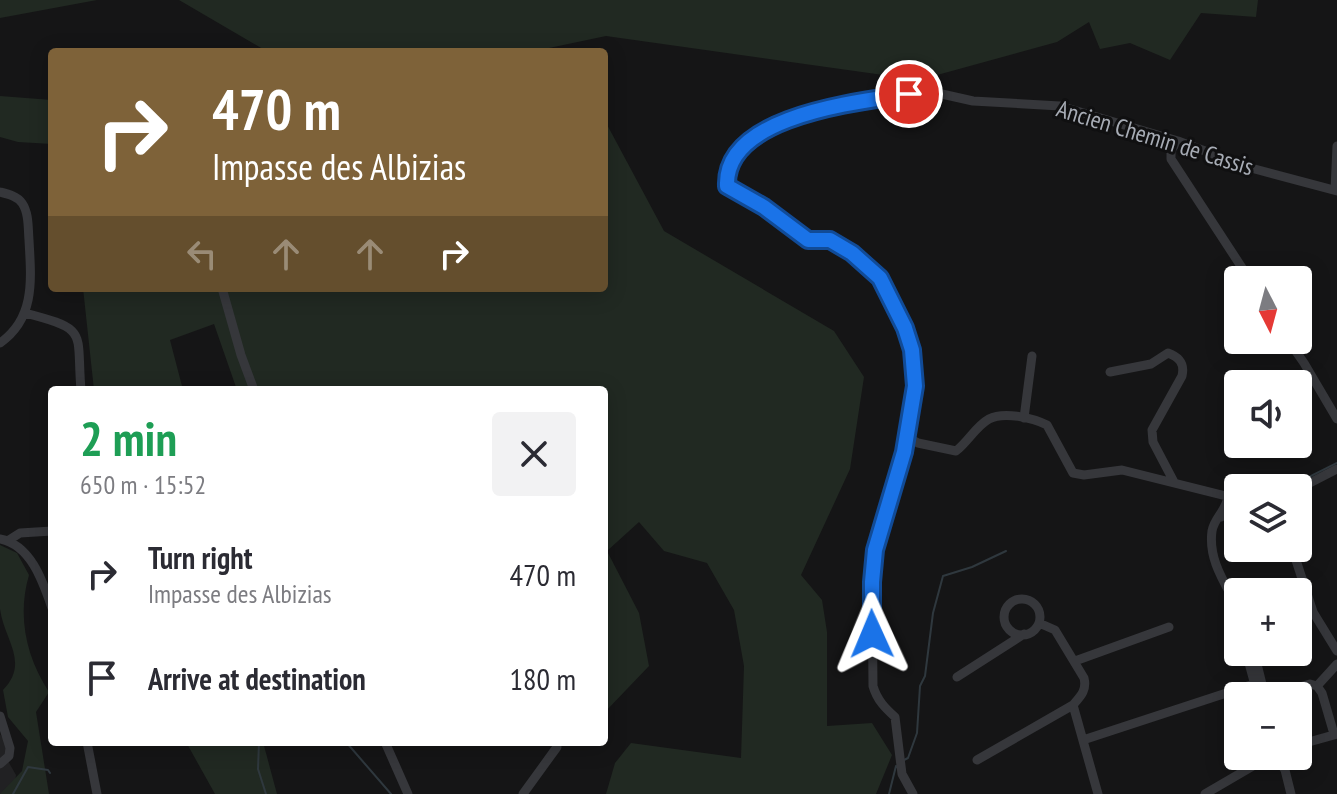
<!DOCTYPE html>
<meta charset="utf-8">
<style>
body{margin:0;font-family:"PT Sans Narrow",sans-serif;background:#f2f2f3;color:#2b2b33;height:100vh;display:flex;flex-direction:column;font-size:30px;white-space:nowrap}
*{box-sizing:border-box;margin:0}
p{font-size:26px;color:#7c7c81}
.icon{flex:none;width:44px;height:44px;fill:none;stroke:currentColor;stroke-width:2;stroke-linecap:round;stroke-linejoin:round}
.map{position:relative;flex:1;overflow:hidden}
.panel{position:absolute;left:48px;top:386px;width:560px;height:360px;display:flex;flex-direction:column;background:#fff;border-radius:8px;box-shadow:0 4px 20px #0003}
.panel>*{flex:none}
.banner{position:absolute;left:48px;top:48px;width:560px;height:244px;border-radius:8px;box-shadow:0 4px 20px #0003;background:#7e6239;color:#fff;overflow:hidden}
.needle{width:52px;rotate:174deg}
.controls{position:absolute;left:1224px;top:266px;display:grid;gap:16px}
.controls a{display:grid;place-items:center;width:88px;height:88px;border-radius:8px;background:#fff;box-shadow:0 4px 20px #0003;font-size:40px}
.pin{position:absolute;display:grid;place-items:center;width:68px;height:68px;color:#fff;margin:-34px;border:4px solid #fff;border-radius:50%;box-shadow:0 2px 8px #0007}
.me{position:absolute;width:88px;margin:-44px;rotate:359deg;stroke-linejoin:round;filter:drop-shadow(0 0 6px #0008)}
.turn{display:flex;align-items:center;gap:28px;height:168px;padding:0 32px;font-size:36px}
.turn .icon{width:104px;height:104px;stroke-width:2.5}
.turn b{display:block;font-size:56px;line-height:68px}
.lanes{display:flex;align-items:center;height:76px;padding:0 32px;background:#0003;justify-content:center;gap:40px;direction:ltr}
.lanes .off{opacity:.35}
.round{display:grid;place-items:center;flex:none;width:84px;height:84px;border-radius:8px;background:#f2f2f3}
.summary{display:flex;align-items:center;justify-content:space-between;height:136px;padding:0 32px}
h1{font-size:48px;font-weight:800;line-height:60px;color:#1e9e55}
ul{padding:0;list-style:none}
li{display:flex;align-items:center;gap:24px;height:104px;padding:0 32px}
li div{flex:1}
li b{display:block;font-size:30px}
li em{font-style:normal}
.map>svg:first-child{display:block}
.built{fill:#212123}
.green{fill:#212922}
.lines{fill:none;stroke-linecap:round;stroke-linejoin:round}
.stream{stroke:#2f383e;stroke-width:2}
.street{stroke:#36373b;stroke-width:9}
.route-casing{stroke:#114b97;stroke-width:20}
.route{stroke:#1a73e8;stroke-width:14}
.labels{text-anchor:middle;stroke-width:6;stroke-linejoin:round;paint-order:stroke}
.street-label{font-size:24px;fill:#a7acb5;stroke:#101011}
</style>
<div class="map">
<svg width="1337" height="794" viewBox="0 0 1337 794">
<rect width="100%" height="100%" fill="#151516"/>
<path class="built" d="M0 734 6 743 8 761 16 775 14 791 0 794Z"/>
<path class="green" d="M0 0H97L0 18Z
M179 0H1258L1256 17 1201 13 1170 60 1130 43 1100 49 1089 22 1057 42 919 80 606 36 530 52H268Z
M0 96 52 100V144L18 142 0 137Z
M604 119 664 231 834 331 864 377 850 469 801 575 822 600 827 632V726L872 723 892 755 876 794H606L615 763 631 743 741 758 744 666 734 610 707 563 664 551 639 522 607 551 639 613 649 666 604 713V390H237L214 324 170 340 183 390H94L83 288H604Z
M0 545 17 553 29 575C17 616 26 657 49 692L36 712 49 794H0L22 771 28 741 8 717 3 690C30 662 4 640 0 609 0 588 0 565 0 545Z
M186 742H263L277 794H215Z"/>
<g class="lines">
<path class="stream" d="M1287 488 1337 463
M259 742 258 769 266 794
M346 742 391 794
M904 760 908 758 917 733 920 686 925 676 933 613 943 576 972 567 1006 551
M13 794 28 767 48 770 50 773
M889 794 896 766 898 767"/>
<path class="street" d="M1178 141 1171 150V159L1250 280
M1335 190 1337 146
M0 192C8 194 17 196 22 203 29 213 28 228 29 240 31 278 36 318 0 343
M222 288 241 355 254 390
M25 313C90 330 76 331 81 390
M1288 340 1304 363 1337 419
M1110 372 1151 364 1168 353C1179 357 1185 363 1182 376L1152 430 1153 442 1174 482
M1024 418 1032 356
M907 437 918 443 956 451C968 442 976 426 989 419 1004 411 1033 418 1047 425L1073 473 1084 475 1122 470 1238 499
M1298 489 1337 469
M1228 497C1226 511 1214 518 1212 531 1208 560 1225 583 1238 608
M1221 517 1238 508
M0 539C31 545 43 582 52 608
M9 540 20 533 52 531
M1292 548 1313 612 1337 651
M1004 617a18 18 0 1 1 36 0a18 18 0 1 1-36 0Z
M1039 623 1055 630 1084 678C1087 690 1081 696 1073 705L1098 794
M1246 652 1258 696
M1254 652 1265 696
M1075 661 1169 627
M957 677 1024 634
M1317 686 1322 693 1334 734
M1317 686 1337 664
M1269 696 1310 684 1317 686
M0 716 10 748 9 756 0 764
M1083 740 1260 682
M87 742 97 794
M385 742 408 794
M1298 745 1337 734
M1275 756 1285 770 1291 794
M977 760 1073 705
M523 794 557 747
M913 794 902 774 895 717C885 708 877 700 873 686L872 582 875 550 904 452 915 386 912 350 905 328 885 285 852 253 830 240H808L764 207 727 186V177L740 152 753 137 767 128 821 109 924 90 973 101 1060 106 1178 141 1251 168 1337 191
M1205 794 1270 756"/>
</g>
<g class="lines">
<g class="route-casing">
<path id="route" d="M872 634V582L875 550 904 452 915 386 912 350 905 328 880 278 852 253 830 240H808L764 207 727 186C724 115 859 102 909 94"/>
</g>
<use href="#route" class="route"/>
</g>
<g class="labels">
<g class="street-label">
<text transform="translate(1155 138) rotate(17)" y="8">Ancien Chemin de Cassis</text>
</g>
</g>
</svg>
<div class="controls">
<a><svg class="needle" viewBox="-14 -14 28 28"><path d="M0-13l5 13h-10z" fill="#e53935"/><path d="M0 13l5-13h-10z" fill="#7c7c81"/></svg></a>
<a><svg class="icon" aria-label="sound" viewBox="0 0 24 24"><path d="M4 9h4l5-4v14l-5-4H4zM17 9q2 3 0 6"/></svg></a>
<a><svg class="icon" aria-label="layers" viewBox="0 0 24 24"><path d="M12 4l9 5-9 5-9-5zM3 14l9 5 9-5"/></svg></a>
<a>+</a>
<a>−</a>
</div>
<div class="pin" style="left:909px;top:94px;background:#d93025"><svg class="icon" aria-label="arrive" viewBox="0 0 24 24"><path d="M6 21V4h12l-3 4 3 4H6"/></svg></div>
<svg class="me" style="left:872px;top:634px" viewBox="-20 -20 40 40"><path d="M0-17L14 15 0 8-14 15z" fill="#1a73e8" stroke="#fff" stroke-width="4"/></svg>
<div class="banner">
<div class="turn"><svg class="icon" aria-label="right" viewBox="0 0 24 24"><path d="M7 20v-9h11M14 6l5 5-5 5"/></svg><div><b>470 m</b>Impasse des Albizias</div></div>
<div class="lanes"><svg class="icon off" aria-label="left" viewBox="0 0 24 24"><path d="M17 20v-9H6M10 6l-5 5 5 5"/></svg><svg class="icon off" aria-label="ahead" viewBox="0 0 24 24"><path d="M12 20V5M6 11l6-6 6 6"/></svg><svg class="icon off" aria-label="ahead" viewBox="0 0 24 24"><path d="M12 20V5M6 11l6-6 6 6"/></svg><svg class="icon" aria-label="right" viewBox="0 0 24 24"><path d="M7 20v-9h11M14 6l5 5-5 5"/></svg></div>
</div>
<section class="panel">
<div class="summary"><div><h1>2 min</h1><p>650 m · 15:52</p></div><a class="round"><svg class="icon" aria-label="close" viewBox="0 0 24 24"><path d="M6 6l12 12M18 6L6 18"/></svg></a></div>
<ul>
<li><svg class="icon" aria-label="right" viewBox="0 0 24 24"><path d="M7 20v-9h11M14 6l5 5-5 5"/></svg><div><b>Turn right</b><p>Impasse des Albizias</p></div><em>470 m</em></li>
<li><svg class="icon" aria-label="arrive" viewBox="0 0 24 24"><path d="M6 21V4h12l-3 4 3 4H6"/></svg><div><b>Arrive at destination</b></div><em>180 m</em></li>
</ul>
</section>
</div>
